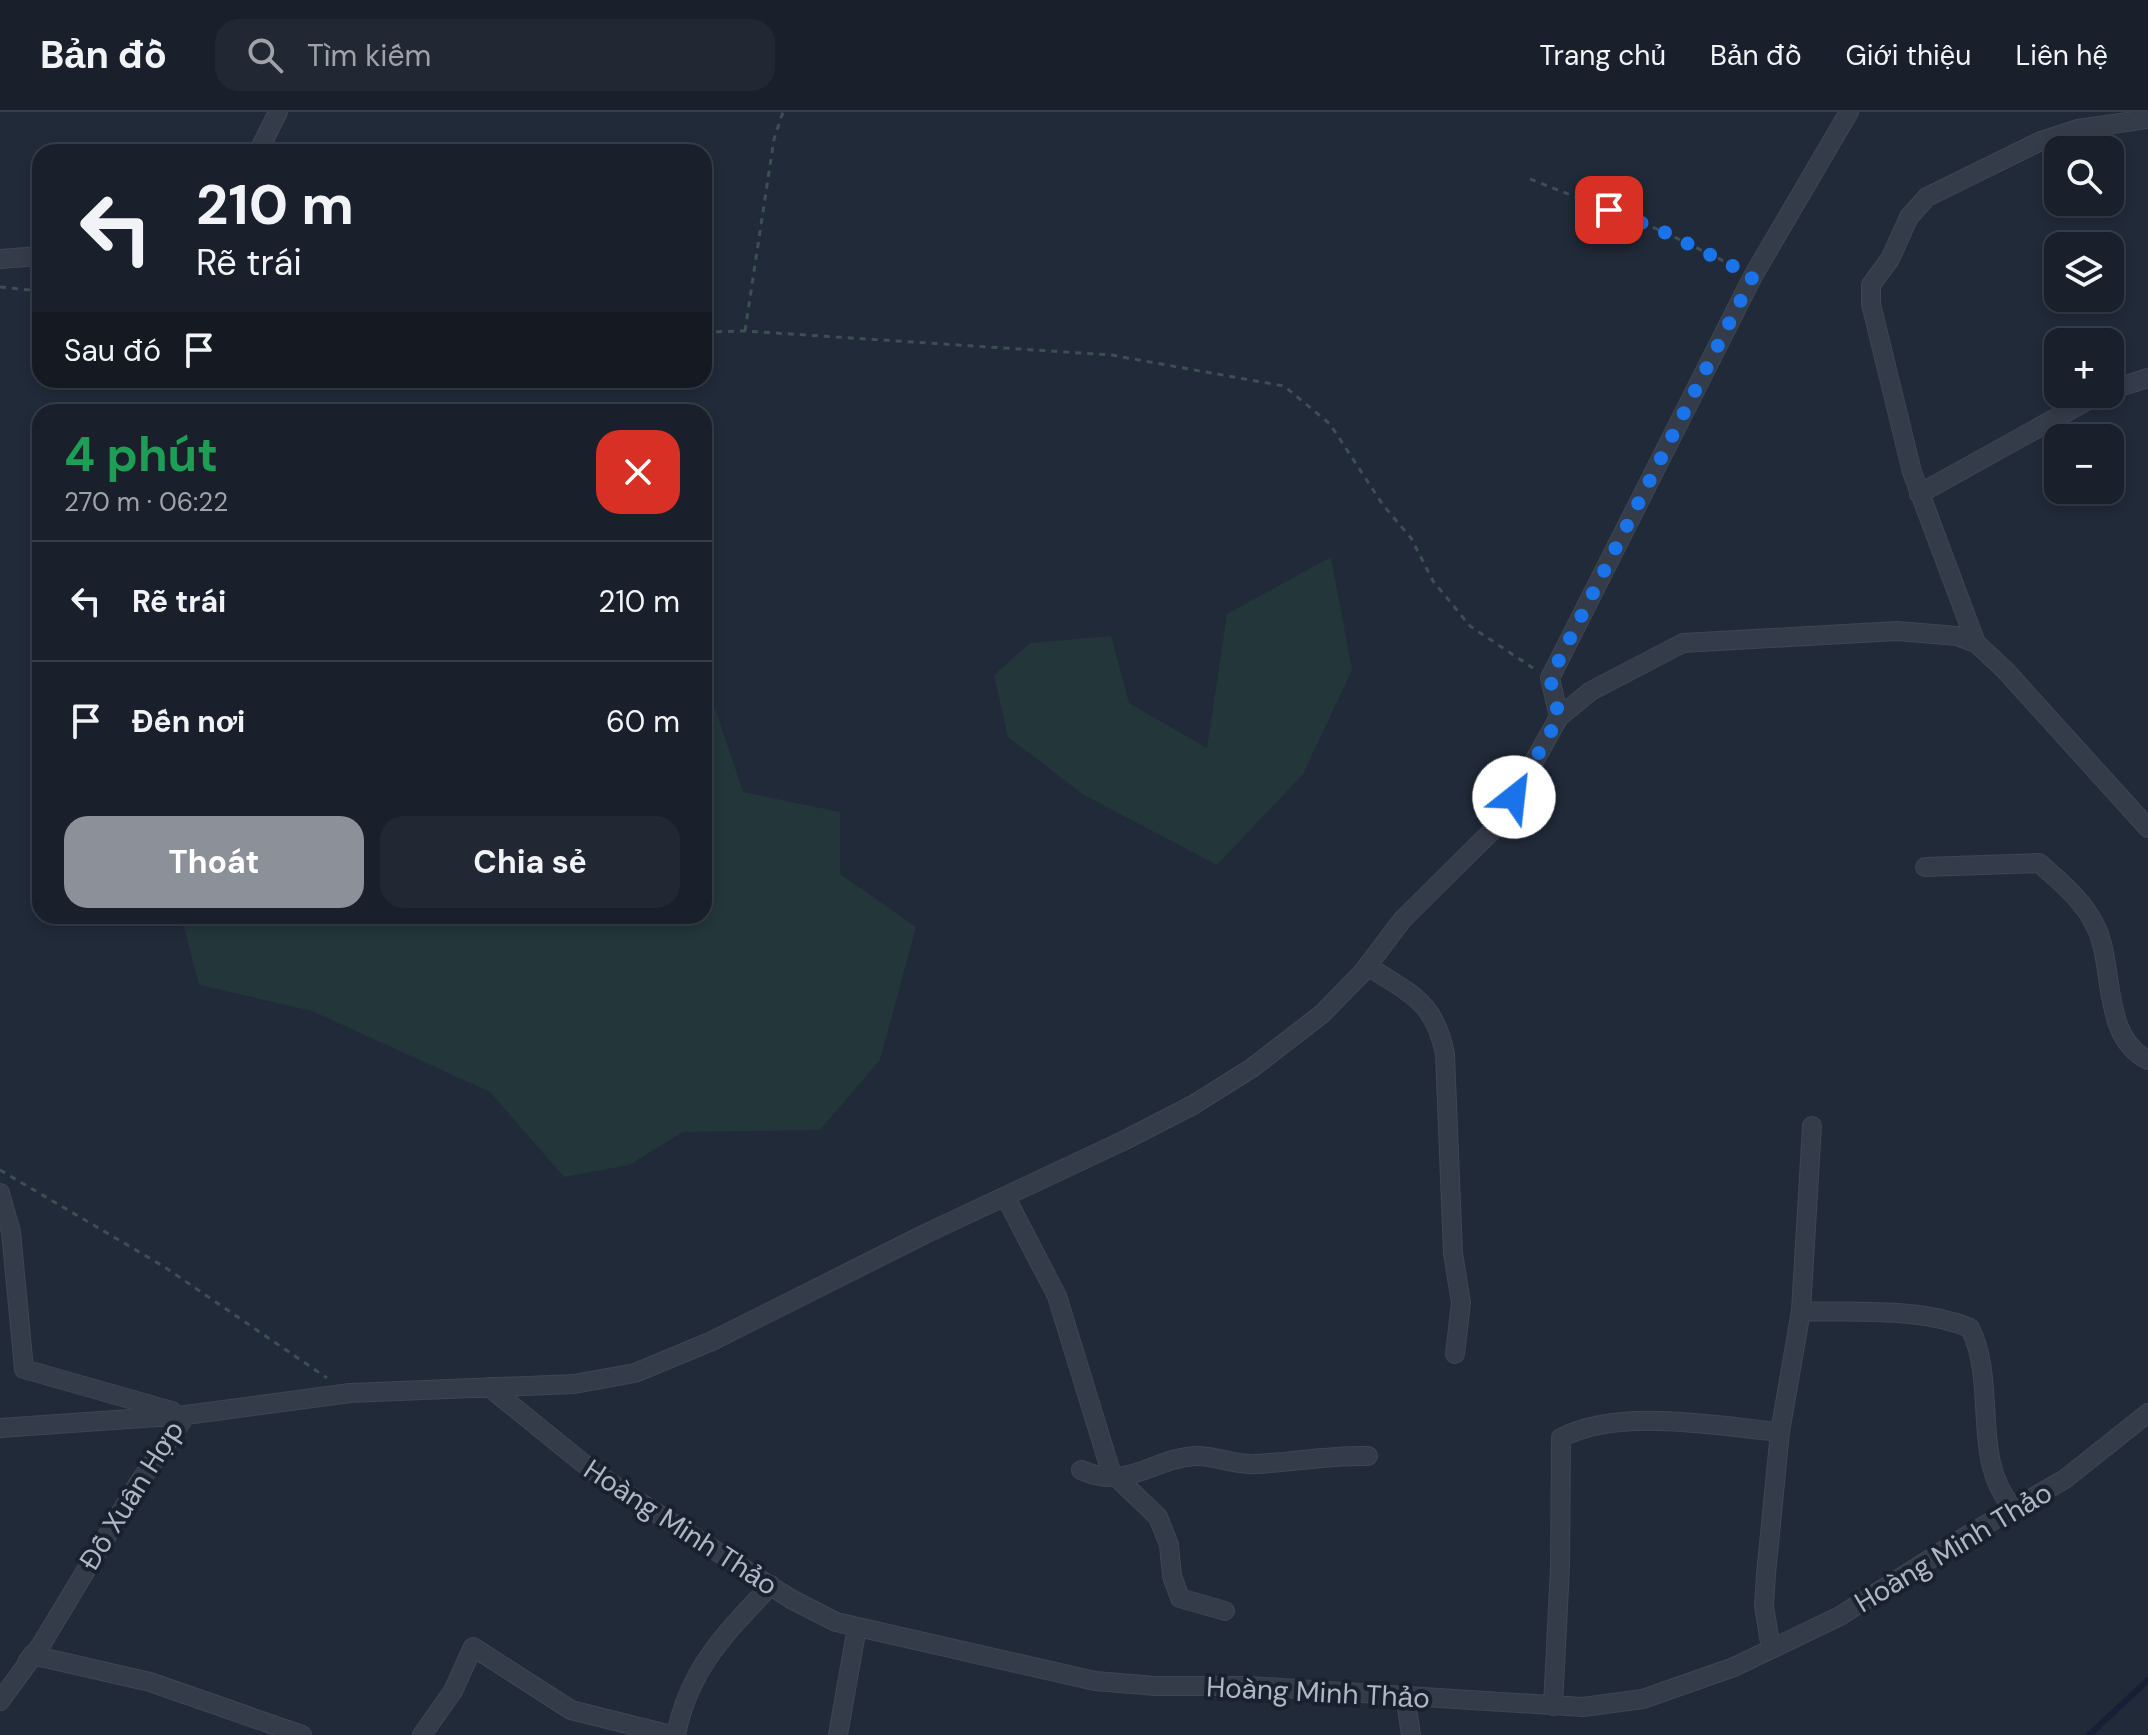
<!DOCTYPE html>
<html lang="vi">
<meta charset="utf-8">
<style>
body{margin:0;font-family:"DM Sans",sans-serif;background:#222833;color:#f1f3f6;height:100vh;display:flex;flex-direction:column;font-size:30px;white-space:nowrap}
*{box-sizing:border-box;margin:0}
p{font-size:26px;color:#9fa3a9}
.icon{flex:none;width:44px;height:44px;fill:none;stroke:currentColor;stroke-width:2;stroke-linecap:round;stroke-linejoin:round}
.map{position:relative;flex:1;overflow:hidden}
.sheet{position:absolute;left:32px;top:292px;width:680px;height:520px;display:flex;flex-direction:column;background:#19202b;border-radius:24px;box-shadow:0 4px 12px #0003,0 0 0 2px #373e47}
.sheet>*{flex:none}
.hud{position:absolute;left:32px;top:32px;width:680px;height:244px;border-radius:24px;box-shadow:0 4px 12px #0003,0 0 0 2px #373e47;background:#19202b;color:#f1f3f6;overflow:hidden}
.controls{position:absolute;left:2044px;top:24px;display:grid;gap:16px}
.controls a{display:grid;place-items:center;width:80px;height:80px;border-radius:16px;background:#19202b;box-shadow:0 4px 12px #0003,0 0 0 2px #373e47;font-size:40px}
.pin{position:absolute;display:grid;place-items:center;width:68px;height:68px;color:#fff;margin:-34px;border-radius:16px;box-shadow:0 4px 12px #0006}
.me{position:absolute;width:88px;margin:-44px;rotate:29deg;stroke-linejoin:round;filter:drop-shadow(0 0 6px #0008)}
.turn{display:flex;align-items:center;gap:28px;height:168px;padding:0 32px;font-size:36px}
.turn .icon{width:104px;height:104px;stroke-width:2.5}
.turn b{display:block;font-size:56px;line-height:68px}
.then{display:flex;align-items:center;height:76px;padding:0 32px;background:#0003;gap:16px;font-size:30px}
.round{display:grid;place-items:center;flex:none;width:84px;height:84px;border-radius:24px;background:#222833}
.head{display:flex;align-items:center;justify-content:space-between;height:136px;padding:0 32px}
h1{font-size:48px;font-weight:700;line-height:60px;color:#1e9e55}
.action{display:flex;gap:16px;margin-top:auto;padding:16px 32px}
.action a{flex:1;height:92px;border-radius:24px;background:#8c9099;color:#fff;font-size:32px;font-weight:700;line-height:92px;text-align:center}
.action a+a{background:#222833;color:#f1f3f6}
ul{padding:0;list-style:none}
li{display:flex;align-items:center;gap:24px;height:120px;padding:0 32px;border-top:2px solid #373e47}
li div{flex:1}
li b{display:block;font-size:30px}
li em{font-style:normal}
header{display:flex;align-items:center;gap:48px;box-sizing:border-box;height:112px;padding:0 40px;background:#19202b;border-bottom:2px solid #373e47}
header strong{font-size:38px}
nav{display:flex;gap:44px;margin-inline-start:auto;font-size:28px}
.search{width:560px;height:72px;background:#222833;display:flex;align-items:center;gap:20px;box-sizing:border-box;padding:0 28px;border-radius:24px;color:#9fa3a9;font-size:30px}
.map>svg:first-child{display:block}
.green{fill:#23363a}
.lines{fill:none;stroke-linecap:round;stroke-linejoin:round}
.stream{stroke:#152036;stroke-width:6}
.minor-casing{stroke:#3e4553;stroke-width:20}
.path{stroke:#3c4f52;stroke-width:3;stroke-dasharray:6 6;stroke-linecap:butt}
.minor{stroke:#353c49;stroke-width:18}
.route{stroke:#1a73e8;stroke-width:14;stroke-dasharray:0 25.2}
.labels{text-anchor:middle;stroke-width:8;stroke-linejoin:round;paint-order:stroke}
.street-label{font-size:28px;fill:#b0b6c6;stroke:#1a212e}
</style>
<header>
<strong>Bản đồ</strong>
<div class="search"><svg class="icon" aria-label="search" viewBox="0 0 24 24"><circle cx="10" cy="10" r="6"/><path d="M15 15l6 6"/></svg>Tìm kiếm</div>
<nav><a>Trang chủ</a><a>Bản đồ</a><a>Giới thiệu</a><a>Liên hệ</a></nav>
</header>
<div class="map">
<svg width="2148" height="1623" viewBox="0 0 2148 1623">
<rect width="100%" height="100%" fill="#212a39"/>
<path class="green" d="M1331 445 1352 558 1303 662 1217 753 1084 683 1008 625 994 563 1030 531 1111 524 1129 591 1207 636 1227 502Z
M704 581 716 599 743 680 840 700V762L916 815 880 948 820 1018 683 1020 629 1053 564 1065 490 980 312 899 199 873 181 804H704Z"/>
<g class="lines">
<path class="stream" d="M2089 1623 2148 1568"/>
<g class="minor-casing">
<path id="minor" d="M258 40 278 0
M0 147 40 144
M2110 278 2148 266
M1919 382 2099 282
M1976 531 1912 360 1871 192V173L1890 147 1909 105 1927 85 2041 29 2078 17 2148 7
M1559 605 1550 566 1753 164 1849 0
M1925 755 2039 751C2062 771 2082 787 2096 815 2115 855 2101 925 2148 948
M1368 854C1411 883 1434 888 1445 942L1453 1141 1461 1191 1455 1242
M0 1081 11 1120 24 1257 172 1299
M1006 1086 1057 1184 1111 1360 1158 1405 1169 1433 1172 1464 1180 1486 1225 1499
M1801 1199C1855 1201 1920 1195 1970 1216 1998 1273 1970 1347 2013 1396
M489 1275 589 1356 630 1384 791 1487 836 1510 1095 1569 1156 1574H1249L1583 1595 1643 1587 1734 1555 1840 1504 1968 1423 2065 1367 2148 1301
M0 1316 186 1303 350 1281 574 1272 635 1261 712 1229 925 1122 1125 1028 1193 993 1252 956 1323 901 1362 861 1403 807 1499 712 1559 605 1591 579 1683 531 1897 519 1957 524 1976 531 2005 558 2148 716
M1081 1358C1128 1379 1151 1347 1195 1344 1215 1343 1236 1354 1256 1352 1295 1350 1330 1343 1368 1344
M1771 1537 1764 1494 1766 1462 1780 1320 1801 1199 1812 1014
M27 1550 32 1543 150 1570 302 1623
M1405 1583 1411 1623
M0 1589 41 1533 138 1372 186 1303
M1553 1594 1560 1455 1561 1326C1618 1295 1717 1314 1780 1320
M422 1623 453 1579 473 1535 571 1598 671 1623
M676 1623C689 1556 726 1521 771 1473
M838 1623 857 1515"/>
</g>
<path class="path" d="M1530 67 1662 119 1736 155
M0 175 40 179
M745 219 774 27 783 0
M704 220 745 219 1111 243 1284 274 1330 312 1383 393 1411 426 1433 469 1470 514 1533 556
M0 1058 163 1154 327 1266"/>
<use href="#minor" class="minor"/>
</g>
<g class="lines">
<path class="route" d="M1514 685 1559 605 1550 566 1753 164 1662 119 1609 98"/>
</g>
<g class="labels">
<g class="street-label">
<text transform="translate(131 1383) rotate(-58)" y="10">Đỗ Xuân Hợp</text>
<text transform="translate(681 1415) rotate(33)" y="10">Hoàng Minh Thảo</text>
<text transform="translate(1953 1435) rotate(-31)" y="10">Hoàng Minh Thảo</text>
<text transform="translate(1318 1580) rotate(3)" y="10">Hoàng Minh Thảo</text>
</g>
</g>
</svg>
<div class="controls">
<a><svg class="icon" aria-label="search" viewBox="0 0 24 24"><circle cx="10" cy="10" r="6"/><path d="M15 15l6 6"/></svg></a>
<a><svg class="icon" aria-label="layers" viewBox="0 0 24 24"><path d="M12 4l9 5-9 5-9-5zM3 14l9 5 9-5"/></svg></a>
<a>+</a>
<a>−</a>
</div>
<div class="pin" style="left:1609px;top:98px;background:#d93025"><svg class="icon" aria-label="arrive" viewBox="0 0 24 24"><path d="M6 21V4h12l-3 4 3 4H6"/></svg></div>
<svg class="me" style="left:1514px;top:685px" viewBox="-20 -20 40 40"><circle r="19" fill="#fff"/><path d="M0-13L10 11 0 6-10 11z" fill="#1a73e8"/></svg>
<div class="hud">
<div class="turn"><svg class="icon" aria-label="left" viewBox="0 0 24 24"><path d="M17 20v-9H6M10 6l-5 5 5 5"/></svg><div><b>210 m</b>Rẽ trái</div></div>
<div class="then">Sau đó<svg class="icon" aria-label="arrive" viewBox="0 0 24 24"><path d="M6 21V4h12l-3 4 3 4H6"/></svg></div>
</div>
<section class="sheet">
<div class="head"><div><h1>4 phút</h1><p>270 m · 06:22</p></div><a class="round" style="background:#d93025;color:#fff"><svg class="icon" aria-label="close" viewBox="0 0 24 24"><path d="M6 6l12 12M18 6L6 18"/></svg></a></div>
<ul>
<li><svg class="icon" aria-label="left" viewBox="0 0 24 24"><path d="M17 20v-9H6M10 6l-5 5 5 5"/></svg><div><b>Rẽ trái</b></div><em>210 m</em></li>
<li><svg class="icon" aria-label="arrive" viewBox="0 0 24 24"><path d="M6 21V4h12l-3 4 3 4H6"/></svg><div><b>Đến nơi</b></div><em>60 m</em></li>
</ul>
<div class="action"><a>Thoát</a><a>Chia sẻ</a></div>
</section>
</div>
